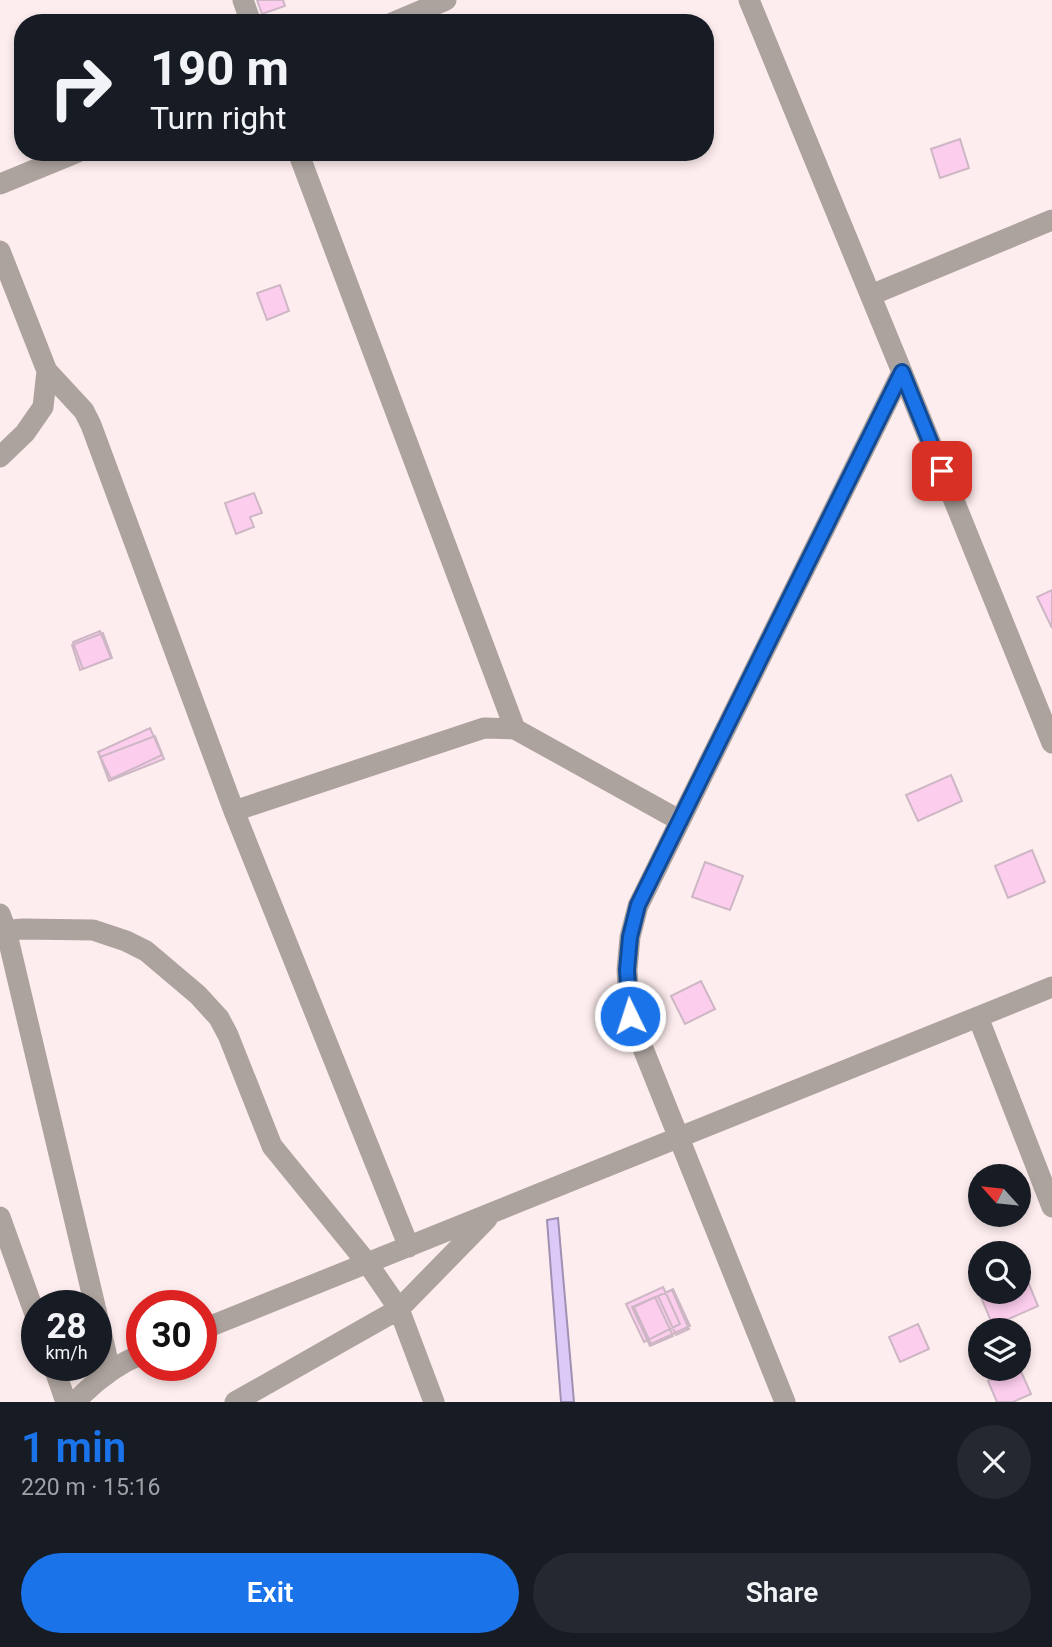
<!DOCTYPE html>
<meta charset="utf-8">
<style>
body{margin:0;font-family:Roboto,sans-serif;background:#242831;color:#f1f3f6;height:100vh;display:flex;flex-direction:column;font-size:26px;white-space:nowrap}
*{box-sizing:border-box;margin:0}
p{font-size:23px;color:#9ea1a6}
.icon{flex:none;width:38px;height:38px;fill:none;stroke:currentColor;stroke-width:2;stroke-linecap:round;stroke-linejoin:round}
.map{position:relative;height:1402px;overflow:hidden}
.side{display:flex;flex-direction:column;background:#171b24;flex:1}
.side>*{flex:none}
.guide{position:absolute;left:14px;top:14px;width:700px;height:147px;border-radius:28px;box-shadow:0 4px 10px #0003;background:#171b24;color:#f1f3f6;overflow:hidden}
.needle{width:46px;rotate:297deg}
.tools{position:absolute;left:968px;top:1164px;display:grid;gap:14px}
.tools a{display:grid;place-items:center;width:63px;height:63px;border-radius:50%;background:#171b24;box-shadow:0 4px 10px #0003;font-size:35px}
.speed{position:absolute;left:21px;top:1290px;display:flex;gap:14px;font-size:35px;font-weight:700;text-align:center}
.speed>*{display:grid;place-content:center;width:91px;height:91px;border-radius:50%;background:#171b24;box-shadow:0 4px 10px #0003;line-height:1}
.speed small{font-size:18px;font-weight:400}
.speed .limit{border:10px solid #d22;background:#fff;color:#111}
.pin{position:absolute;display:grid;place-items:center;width:60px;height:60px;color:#fff;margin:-30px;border-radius:14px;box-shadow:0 4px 10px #0006}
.me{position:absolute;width:77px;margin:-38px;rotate:356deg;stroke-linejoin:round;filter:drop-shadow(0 0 5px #0008)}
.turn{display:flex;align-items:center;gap:24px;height:147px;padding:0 21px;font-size:32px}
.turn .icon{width:91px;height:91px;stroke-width:2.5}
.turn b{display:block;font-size:49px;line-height:60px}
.round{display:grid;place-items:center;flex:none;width:74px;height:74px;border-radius:37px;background:#242831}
.headline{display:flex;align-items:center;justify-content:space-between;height:119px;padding:0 21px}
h1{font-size:42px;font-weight:600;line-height:52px;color:#1a73e8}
.cta{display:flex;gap:14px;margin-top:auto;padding:14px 21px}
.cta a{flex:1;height:80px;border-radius:42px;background:#1a73e8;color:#fff;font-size:28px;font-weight:600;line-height:80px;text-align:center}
.cta a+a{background:#242831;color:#f1f3f6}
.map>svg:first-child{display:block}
.water{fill:#dcc9f8;stroke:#a090b2;stroke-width:2}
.building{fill:#fccded;stroke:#cdb7c5;stroke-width:2}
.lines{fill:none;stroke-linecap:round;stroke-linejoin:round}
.minor{stroke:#ada39e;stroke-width:21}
.route-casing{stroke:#114b97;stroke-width:18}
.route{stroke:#1a73e8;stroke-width:12}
</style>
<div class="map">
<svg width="1052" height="1402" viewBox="0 0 1052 1402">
<rect width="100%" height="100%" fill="#feedee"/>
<path class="water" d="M558 1218 574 1402H561L547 1220Z"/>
<path class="building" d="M257 0H283L285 6 262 14Z
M960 139 969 168 940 178 931 149Z
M280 285 289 311 267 320 257 293Z
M254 493 262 513 250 517 254 527 236 534 225 503Z
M1052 590V628L1037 597Z
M100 631 111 658 83 669 73 642Z
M103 633 112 658 80 670 72 645Z
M150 728 162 755 111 779 98 752Z
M155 736 164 759 109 781 100 757Z
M951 775 962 801 918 821 906 795Z
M1032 850 1045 882 1008 898 995 866Z
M705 862 743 876 730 910 692 897Z
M701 981 715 1009 685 1024 671 996Z
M1026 1277 1038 1306 993 1326 981 1297 994 1292H1018V1280Z
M663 1287 680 1324 644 1342 626 1304Z
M673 1289 690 1326 651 1344 634 1307Z
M672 1290 689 1329 676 1335 658 1296Z
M655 1297 673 1336 650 1346 632 1307Z
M918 1324 929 1349 900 1362 889 1337Z
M1019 1367 1031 1394 1013 1402H997L988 1381Z"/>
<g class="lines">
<path class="minor" d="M243 0 251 23
M749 0 902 372 1052 743
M392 23 446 0
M298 152 515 729
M0 184 78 152
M0 251 47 371 84 411 91 425 234 811 409 1247
M871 295 1052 220
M0 457 25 433 43 407 47 371
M234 811 484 728 515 729 679 820
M0 914 6 930 95 1306
M0 931 23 929 93 930 126 941 146 951 198 995 219 1018 228 1035 272 1146 368 1264 399 1309 434 1402
M978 1017 1052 1207
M0 1217 37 1320
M96 1310 110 1370
M201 1330 1052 987
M53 1365 66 1402
M75 1402C95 1381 115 1365 142 1354
M235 1402 399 1309 487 1219
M785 1402 630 1016 627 970 630 937 638 906 902 372"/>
</g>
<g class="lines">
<g class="route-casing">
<path id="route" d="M630 1016 627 970 630 937 638 905 902 372 942 471"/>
</g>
<use href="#route" class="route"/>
</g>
</svg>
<div class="tools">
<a><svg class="needle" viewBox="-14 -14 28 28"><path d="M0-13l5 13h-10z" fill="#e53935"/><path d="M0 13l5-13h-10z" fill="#9ea1a6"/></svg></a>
<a><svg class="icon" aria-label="search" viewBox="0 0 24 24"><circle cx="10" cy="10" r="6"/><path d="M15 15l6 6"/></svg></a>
<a><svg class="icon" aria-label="layers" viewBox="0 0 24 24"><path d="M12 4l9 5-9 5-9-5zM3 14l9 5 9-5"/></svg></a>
</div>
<div class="speed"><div>28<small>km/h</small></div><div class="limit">30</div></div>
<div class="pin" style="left:942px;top:471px;background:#d93025"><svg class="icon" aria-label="arrive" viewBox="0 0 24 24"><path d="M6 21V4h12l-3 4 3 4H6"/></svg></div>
<svg class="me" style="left:630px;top:1016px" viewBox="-20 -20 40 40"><circle r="17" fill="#1a73e8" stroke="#fff" stroke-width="3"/><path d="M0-11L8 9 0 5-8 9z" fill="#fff"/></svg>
<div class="guide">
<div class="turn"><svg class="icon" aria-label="right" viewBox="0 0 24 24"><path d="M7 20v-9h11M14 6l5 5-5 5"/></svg><div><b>190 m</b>Turn right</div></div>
</div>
</div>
<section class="side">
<div class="headline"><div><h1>1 min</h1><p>220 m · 15:16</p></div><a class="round"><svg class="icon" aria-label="close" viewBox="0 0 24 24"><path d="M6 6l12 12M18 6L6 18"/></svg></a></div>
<div class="cta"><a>Exit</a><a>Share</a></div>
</section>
